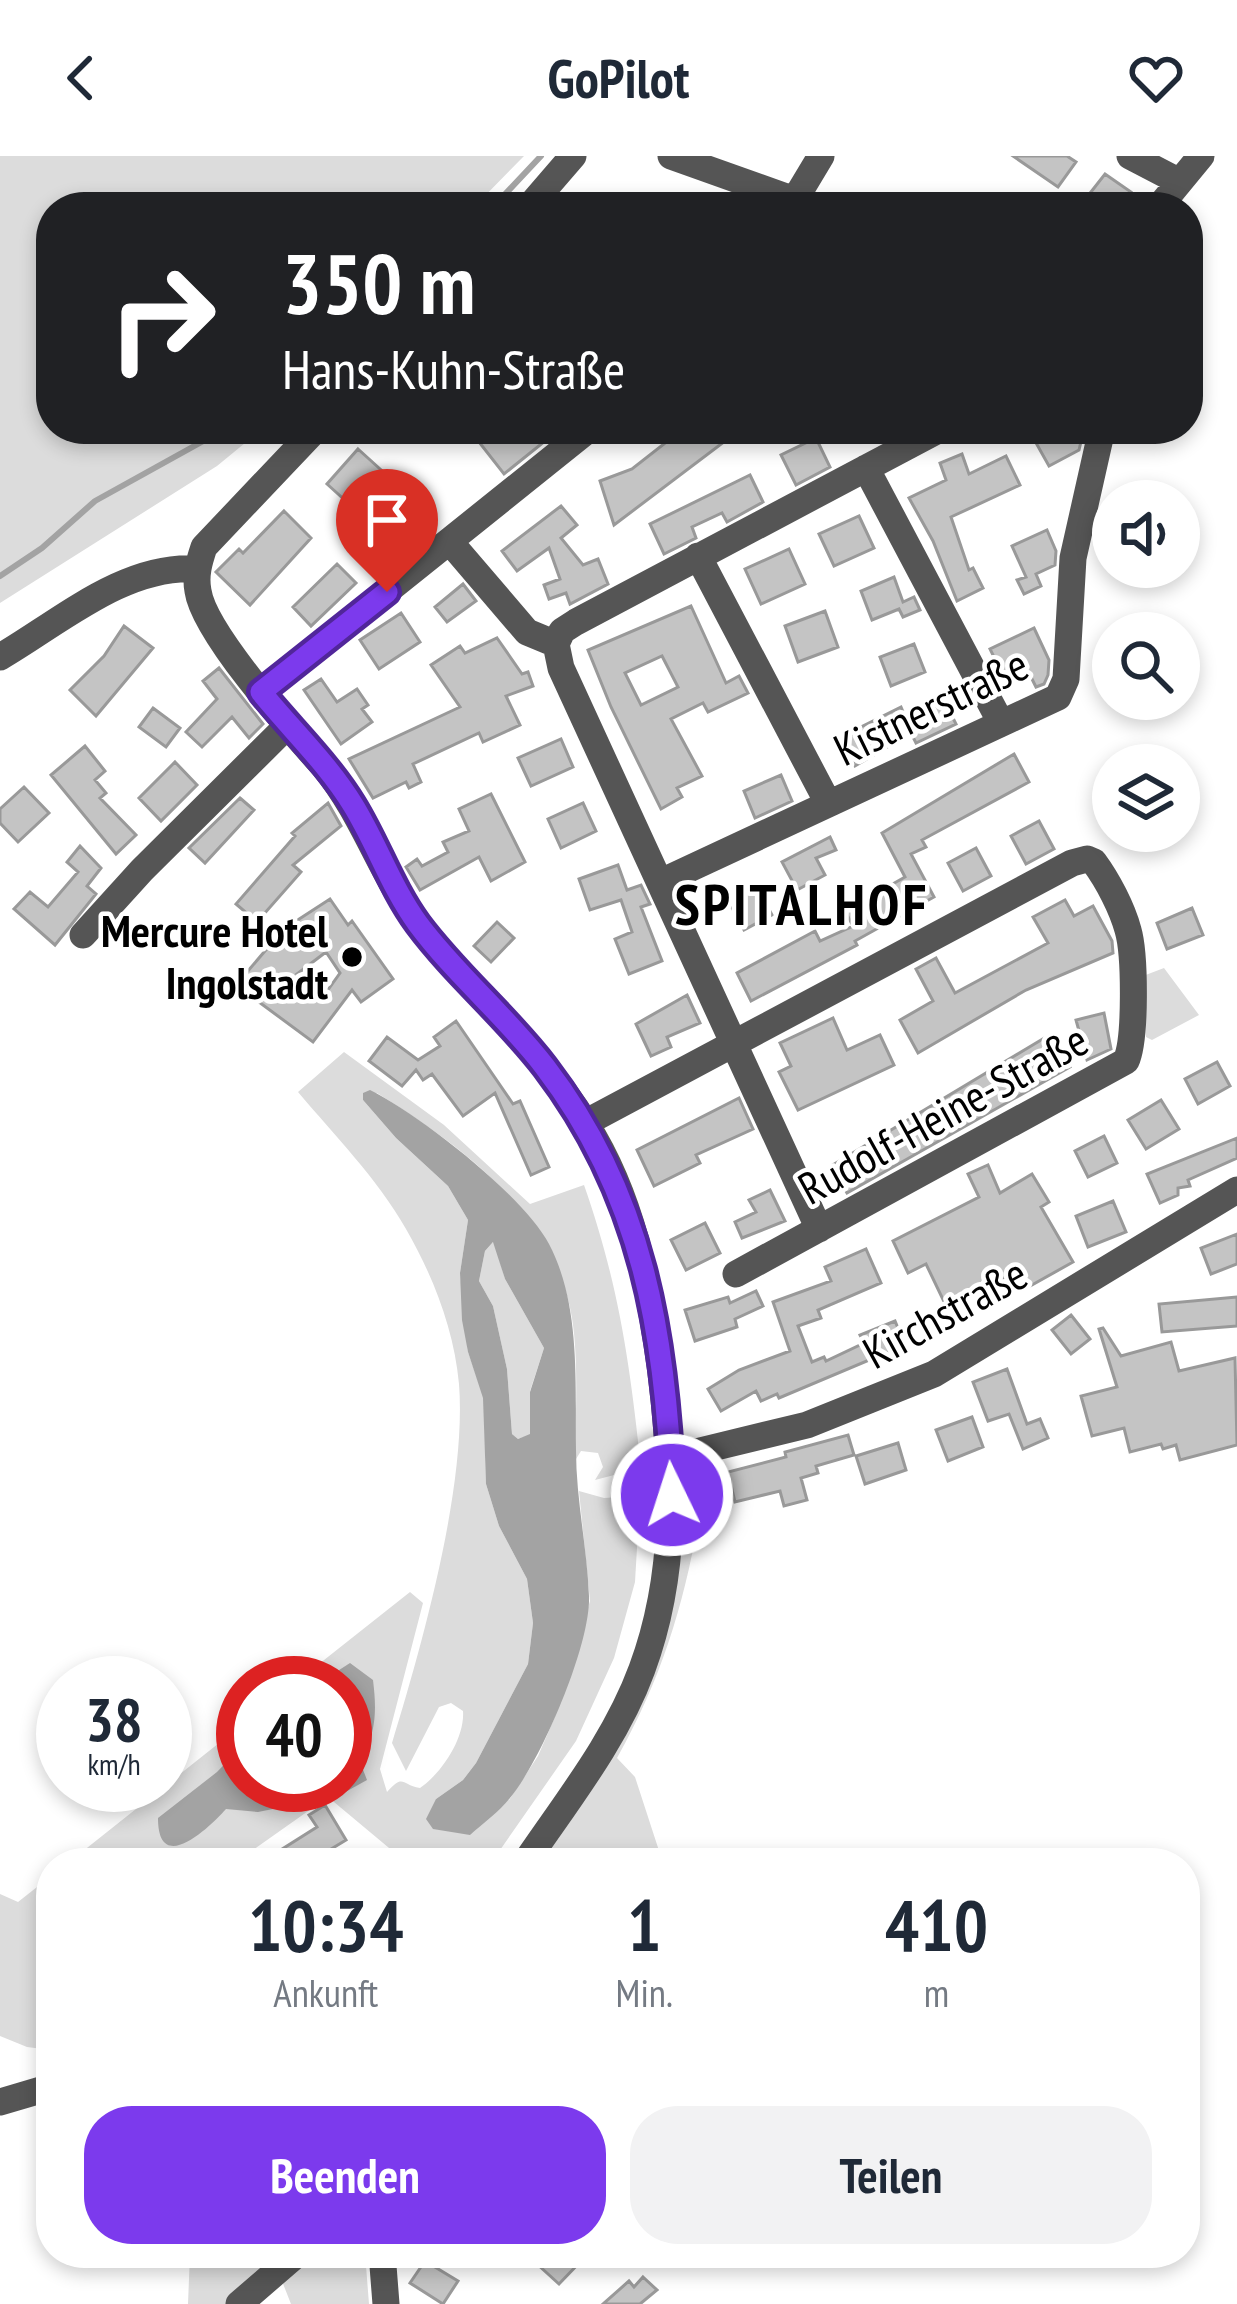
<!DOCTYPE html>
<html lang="de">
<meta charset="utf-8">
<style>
body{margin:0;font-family:"PT Sans Narrow",sans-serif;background:#f2f2f3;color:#1f2937;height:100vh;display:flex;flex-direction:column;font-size:45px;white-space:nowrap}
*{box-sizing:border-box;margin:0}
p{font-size:39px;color:#747a83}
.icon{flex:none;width:66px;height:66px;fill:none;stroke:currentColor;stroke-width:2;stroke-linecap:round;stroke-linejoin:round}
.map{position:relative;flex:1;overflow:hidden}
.drawer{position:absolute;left:36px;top:1692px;width:1164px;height:420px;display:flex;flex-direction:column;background:#fff;border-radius:48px;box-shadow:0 6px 18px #0003}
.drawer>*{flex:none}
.hud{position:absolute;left:36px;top:36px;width:1167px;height:252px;border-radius:48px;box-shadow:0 6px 18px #0003;background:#202124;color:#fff;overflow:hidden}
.buttons{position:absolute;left:1092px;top:324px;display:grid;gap:24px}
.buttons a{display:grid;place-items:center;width:108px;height:108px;border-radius:50%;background:#fff;box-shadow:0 6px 18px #0003;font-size:60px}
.speed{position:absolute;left:36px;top:1500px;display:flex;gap:24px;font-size:60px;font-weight:700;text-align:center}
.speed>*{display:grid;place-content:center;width:156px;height:156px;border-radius:50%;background:#fff;box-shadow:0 6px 18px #0003;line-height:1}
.speed small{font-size:30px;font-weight:400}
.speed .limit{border:18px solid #d22;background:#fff;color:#111}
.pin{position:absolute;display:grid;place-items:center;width:102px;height:102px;color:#fff;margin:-123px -51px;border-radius:50% 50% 50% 0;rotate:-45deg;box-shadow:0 0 12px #0007}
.pin .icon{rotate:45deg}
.me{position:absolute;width:132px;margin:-66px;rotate:356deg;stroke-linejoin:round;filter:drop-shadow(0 0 9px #0008)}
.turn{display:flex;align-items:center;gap:42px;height:252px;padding:0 48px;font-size:54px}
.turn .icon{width:156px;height:156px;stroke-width:2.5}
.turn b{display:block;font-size:84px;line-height:102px}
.eta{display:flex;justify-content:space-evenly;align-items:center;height:204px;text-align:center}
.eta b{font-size:72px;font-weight:700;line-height:84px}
.button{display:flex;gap:24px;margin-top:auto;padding:24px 48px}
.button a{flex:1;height:138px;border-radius:48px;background:#7c3aed;color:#fff;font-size:48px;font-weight:700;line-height:138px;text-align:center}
.button a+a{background:#f2f2f3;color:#1f2937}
header{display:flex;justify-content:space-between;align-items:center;height:156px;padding:0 48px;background:#fff;font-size:54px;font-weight:700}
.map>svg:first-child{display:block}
.green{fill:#dcdcdc}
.water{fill:#a3a3a3;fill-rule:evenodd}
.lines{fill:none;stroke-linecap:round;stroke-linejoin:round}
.stream{stroke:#a3a3a3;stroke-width:6}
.building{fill:#c4c4c4;stroke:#999;stroke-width:3;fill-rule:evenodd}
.minor{stroke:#555;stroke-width:27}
.route-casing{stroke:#51269a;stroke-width:30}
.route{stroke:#7c3aed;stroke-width:21}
.poi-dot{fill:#000;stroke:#fff;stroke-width:4.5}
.labels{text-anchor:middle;stroke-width:9;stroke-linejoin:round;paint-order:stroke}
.street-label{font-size:45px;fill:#000;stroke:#fff}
.poi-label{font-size:45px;font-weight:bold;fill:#000;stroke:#fff;text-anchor:end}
.district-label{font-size:57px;font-weight:bold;letter-spacing:3px;fill:#000;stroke:#fff}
</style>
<header><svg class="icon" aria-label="back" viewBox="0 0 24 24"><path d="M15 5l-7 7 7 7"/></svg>GoPilot<svg class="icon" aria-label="heart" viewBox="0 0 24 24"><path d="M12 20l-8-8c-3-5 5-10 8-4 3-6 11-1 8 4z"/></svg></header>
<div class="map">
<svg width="1237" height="2148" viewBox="0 0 1237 2148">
<rect width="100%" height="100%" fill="#fff"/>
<path class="green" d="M0 0H524L474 51H51V273H262L217 310 0 447Z
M1164 812 1199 859 1152 884 1146 881 1143 820Z
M344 896 444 969 530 1048 584 1029C619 1129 630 1208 641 1312L595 1324 603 1311 598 1297 581 1295 576 1303C575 1257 579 1207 572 1162 555 1057 461 990 377 937L363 944 396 982 448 1030 468 1064 460 1117 468 1196 484 1242 486 1328 499 1370 527 1423 533 1467 528 1508 476 1607 463 1624 436 1643 509 1644 538 1600 554 1563 590 1445 579 1335 604 1342 640 1340 635 1426 614 1502 576 1585 491 1707H407L328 1641 246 1699 250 1707H68L243 1568V1629H345V1527H295L410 1436 423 1447 380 1613 387 1636C404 1617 401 1629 420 1632 442 1617 465 1582 463 1555L451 1547 439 1551 406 1615 392 1587C422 1489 467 1330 459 1228 454 1173 433 1120 406 1073 377 1022 335 980 298 936Z
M494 1085 505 1123 544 1192 530 1235V1279L518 1283 512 1278 507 1213 493 1150 479 1125 485 1095Z
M707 1310C692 1418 671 1506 617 1602L635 1621 663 1707H539L675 1432 690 1341Z
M51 1720V1894L27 1891 0 1880V1738L18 1746Z
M190 2097H285L226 2148H188Z
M309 2097H365L369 2148H291L280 2120Z"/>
<path class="water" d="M370 934C419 958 523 1039 549 1088 581 1149 575 1227 576 1294 576 1343 587 1391 589 1440 591 1488 541 1605 510 1642 499 1656 483 1667 470 1679L433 1673 426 1663 436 1643 463 1624 476 1607 528 1508 533 1467 527 1423 499 1370 486 1328 483 1242 468 1196 462 1164 460 1117 468 1064 448 1030 396 982 363 944V937ZM493 1086 505 1123 544 1192 530 1236V1278L518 1283 512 1278 507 1213 493 1150 479 1125 485 1095Z
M350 1507 373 1524C377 1556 376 1578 360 1606L367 1624 340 1639 323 1630 302 1644 278 1652 258 1656 226 1653C210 1671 158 1721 158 1662L217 1616 243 1589V1629H345V1527H319Z"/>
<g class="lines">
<path class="stream" d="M493 51 541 0
M0 420 42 392 95 345 225 273"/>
</g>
<path class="building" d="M1013 0H1067L1076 6 1058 31Z
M1105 18 1131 36 1120 51H1101L1087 41Z
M495 273H560L504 318 479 286Z
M683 273H741L614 369 600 325 632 313Z
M1041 273H1084L1079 294 1049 310 1031 278Z
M816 282 830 311 796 329 781 299Z
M358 293 390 322 358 356 327 328Z
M962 298 969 318 1006 300 1020 329 951 361 969 414 973 412 983 432 957 445 933 385 909 342 946 324 940 307Z
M750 319 763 346 727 366 722 357 692 371 696 382 664 398 650 368Z
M561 350 577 369 561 382 583 409 598 403 608 428 570 448 566 437 549 443 544 429 560 423 549 392 517 415 502 395Z
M284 355 311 382 250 449 216 416 239 393 243 397Z
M859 360 874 392 834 410 819 378Z
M1047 374 1056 395 1055 409 1036 418 1041 430 1024 438 1017 424 1026 421 1012 390Z
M789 393 805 428 761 448 745 413Z
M337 408 356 427 311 470 293 451Z
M894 421 903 446 914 441 920 454 903 461 899 453 872 464 861 435Z
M463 428 476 445 447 466 435 451Z
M691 450 726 527 739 520 748 537 708 556 703 547 671 563 702 620 677 632 682 641 661 653 611 551 588 494ZM662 500 678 531 641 549 625 517Z
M825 455 838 491 798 506 785 470Z
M401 457 420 486 379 513 360 484Z
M124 470 153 492 96 560 70 534 104 500Z
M1034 472 1049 504 1048 519 1044 528 1036 531 1030 519 1008 530 990 493Z
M497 482 522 518 528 516 533 530 506 540 520 569 483 586 479 577 413 608 421 626 409 632 406 626 373 642 349 603 460 551 431 509 460 490 465 497Z
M914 488 925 516 891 530 880 501Z
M219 512 263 568 249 582 232 561 202 591 186 576 217 543 203 525Z
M321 523 337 546 357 533 368 549 362 553 372 566 341 588 304 534Z
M945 546 956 568 916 587 911 577 855 610 841 581 901 551 907 565Z
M153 552 180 572 166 591 139 571Z
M561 583 573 611 531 630 518 602Z
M85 590 105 615 95 624 106 637 100 642 136 679 116 698 51 619Z
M1014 598 1029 626 922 684 926 691 911 698 934 741 855 785 857 789 751 845 737 817 815 775 820 785 853 770 845 755 905 721 882 677Z
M175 606 197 629 161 665 139 642Z
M781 619 792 645 755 662 744 635Z
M24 631 49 657 18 686 0 667V653Z
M491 638 525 706 491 725 479 701 420 734 406 711 417 703 422 710 448 696 443 686 469 675 459 653Z
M240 642 254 654 205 707 189 692Z
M328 647 341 670 293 709 301 716 257 766 236 748 295 680 292 677Z
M583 647 596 675 561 692 548 663Z
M1039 665 1054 693 1026 708 1011 680Z
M830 681 836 694 816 702 825 719 797 734 782 706Z
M80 690 101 712 87 730 96 738 55 789 14 753 30 736 48 751 78 716 67 706Z
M976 692 991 720 963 735 948 707Z
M618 709 627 734 641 729 650 748 641 751 662 805 629 818 615 783 632 776 621 744 590 754 579 723Z
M757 731 772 759 744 774 729 746Z
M330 743 348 769 352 765 393 823 361 846 352 834 313 886 236 829 276 782 273 780ZM326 796 340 817 325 838 297 818Z
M1065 744 1074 760 1093 750 1112 785 1113 797 1026 834 918 897 900 864 933 845 916 813 936 802 955 837 1048 787 1033 761Z
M1192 752 1203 779 1167 793 1157 767Z
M497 766 514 782 491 806 474 790Z
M687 839 700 867 667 881 671 891 651 900 636 868Z
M1104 857 1111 893 1087 904 1076 864Z
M833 862 847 894 880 879 894 909 798 954 779 916 791 910 780 887Z
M456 865 513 948 520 945 549 1011 531 1019 495 937 463 960 432 918 423 924 416 914 402 930 369 905 387 881 418 904 440 890 434 881Z
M1051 878 1070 911 847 1037 831 1010Z
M1217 906 1230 930 1198 948 1185 923Z
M739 942 753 973 696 999 700 1007 654 1030 637 994Z
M1161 944 1179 973 1146 993 1128 964Z
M1104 980 1117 1007 1088 1021 1075 995Z
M1237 982V1002L1188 1024 1190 1030 1178 1032V1039L1160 1047 1147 1018Z
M988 1009 1000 1037 1032 1018 1049 1046 1041 1051 1073 1106 1023 1134 1013 1117 947 1152 926 1108 908 1117 893 1085 979 1041 968 1018Z
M770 1034 785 1065 742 1082 735 1066 756 1056 749 1044Z
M1113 1045 1126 1076 1088 1091 1076 1060Z
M705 1067 720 1097 686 1114 671 1084Z
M1237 1078V1108L1211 1118 1201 1092Z
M866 1093 881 1127 818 1154 821 1162 798 1170 812 1206 824 1201 826 1205 864 1187 860 1179 895 1165 905 1189 779 1242 777 1238 761 1245 756 1235 721 1255 708 1233 739 1214 790 1195 773 1146 831 1125 825 1111Z
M756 1135 763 1150 735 1163 737 1171 695 1185 685 1154 728 1141 730 1147Z
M1237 1141V1170L1162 1176 1159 1148Z
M1071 1159 1090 1183 1071 1198 1052 1174Z
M1103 1172 1121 1200 1171 1186 1179 1215 1235 1202 1237 1289 1180 1304 1176 1289 1163 1293 1161 1288 1130 1296 1124 1272 1092 1280 1081 1240 1117 1231 1099 1173Z
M1007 1213 1027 1268 1040 1263 1048 1282 1023 1293 1009 1258 988 1265 973 1226Z
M972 1261 983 1291 948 1305 936 1274Z
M848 1279 854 1299 816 1310 818 1317 801 1322 807 1344 784 1350 780 1335 735 1346 728 1316 786 1301 785 1296Z
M898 1287 906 1314 865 1328 856 1300Z
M325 1649 346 1684 308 1707H260L317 1671 309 1659Z
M525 2097H575L582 2104 559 2128Z
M425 2105 458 2125 443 2148 410 2127Z
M643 2121 657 2134 640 2148H603L629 2125 634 2131Z"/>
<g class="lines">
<path class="minor" d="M671 0 814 51
M1130 0 1178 25
M794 45 821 0
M529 51 573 0
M1159 51 1201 0
M316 273 204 391C199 406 195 419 198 435 204 477 293 576 324 611 365 661 382 723 422 773 476 839 541 895 586 968 632 1041 648 1124 660 1209 673 1313 679 1413 642 1513 616 1584 567 1645 525 1707
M866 312 1001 567
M450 386 527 476 556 488
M698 400 828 647
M556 488 561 512 819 1073
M556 488 562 475 576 466 940 273
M0 501C60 466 125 408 197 413
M261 536 589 273
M661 726 1058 541 1066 523 1073 402 1102 273
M83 779 142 714 288 569
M585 967 1072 707 1087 703 1094 706C1108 725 1122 752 1128 774 1135 798 1136 884 1126 905L736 1118
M671 1302 807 1269 934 1218 1237 1034
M0 1946 51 1931
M382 2097 386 2148
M239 2148 298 2097"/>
</g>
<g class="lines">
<g class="route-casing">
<path id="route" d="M387 436 261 536C291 573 328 608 353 649 377 688 391 731 418 768 456 819 506 860 545 911 643 1039 666 1180 672 1339"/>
</g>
<use href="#route" class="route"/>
</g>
<circle class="poi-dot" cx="352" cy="801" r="12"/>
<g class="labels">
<g class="street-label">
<text transform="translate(931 551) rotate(-26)" y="16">Kistnerstraße</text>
<text transform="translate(943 958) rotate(-29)" y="16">Rudolf-Heine-Straße</text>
<text transform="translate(945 1157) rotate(-29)" y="16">Kirchstraße</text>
</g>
<g class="poi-label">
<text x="328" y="791">Mercure Hotel<tspan x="328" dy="52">Ingolstadt</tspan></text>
</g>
<g class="district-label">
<text x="802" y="769">SPITALHOF</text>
</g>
</g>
</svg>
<div class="buttons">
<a><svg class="icon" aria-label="sound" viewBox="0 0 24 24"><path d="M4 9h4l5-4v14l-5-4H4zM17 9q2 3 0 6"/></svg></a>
<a><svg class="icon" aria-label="search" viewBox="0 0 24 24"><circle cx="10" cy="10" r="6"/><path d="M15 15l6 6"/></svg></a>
<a><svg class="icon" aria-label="layers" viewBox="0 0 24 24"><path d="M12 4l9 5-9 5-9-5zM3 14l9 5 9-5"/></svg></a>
</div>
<div class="speed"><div>38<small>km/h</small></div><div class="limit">40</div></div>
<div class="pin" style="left:387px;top:436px;background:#d93025"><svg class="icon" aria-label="arrive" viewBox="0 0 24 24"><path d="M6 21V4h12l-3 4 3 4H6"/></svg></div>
<svg class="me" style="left:672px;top:1339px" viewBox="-20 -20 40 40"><circle r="17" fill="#7c3aed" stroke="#fff" stroke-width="3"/><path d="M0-11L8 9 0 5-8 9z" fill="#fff"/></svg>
<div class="hud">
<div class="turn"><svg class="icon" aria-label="right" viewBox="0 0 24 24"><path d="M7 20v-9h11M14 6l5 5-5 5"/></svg><div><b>350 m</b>Hans-Kuhn-Straße</div></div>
</div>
<section class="drawer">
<div class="eta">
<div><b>10:34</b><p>Ankunft</p></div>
<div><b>1</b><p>Min.</p></div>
<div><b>410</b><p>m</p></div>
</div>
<div class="button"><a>Beenden</a><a>Teilen</a></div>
</section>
</div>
